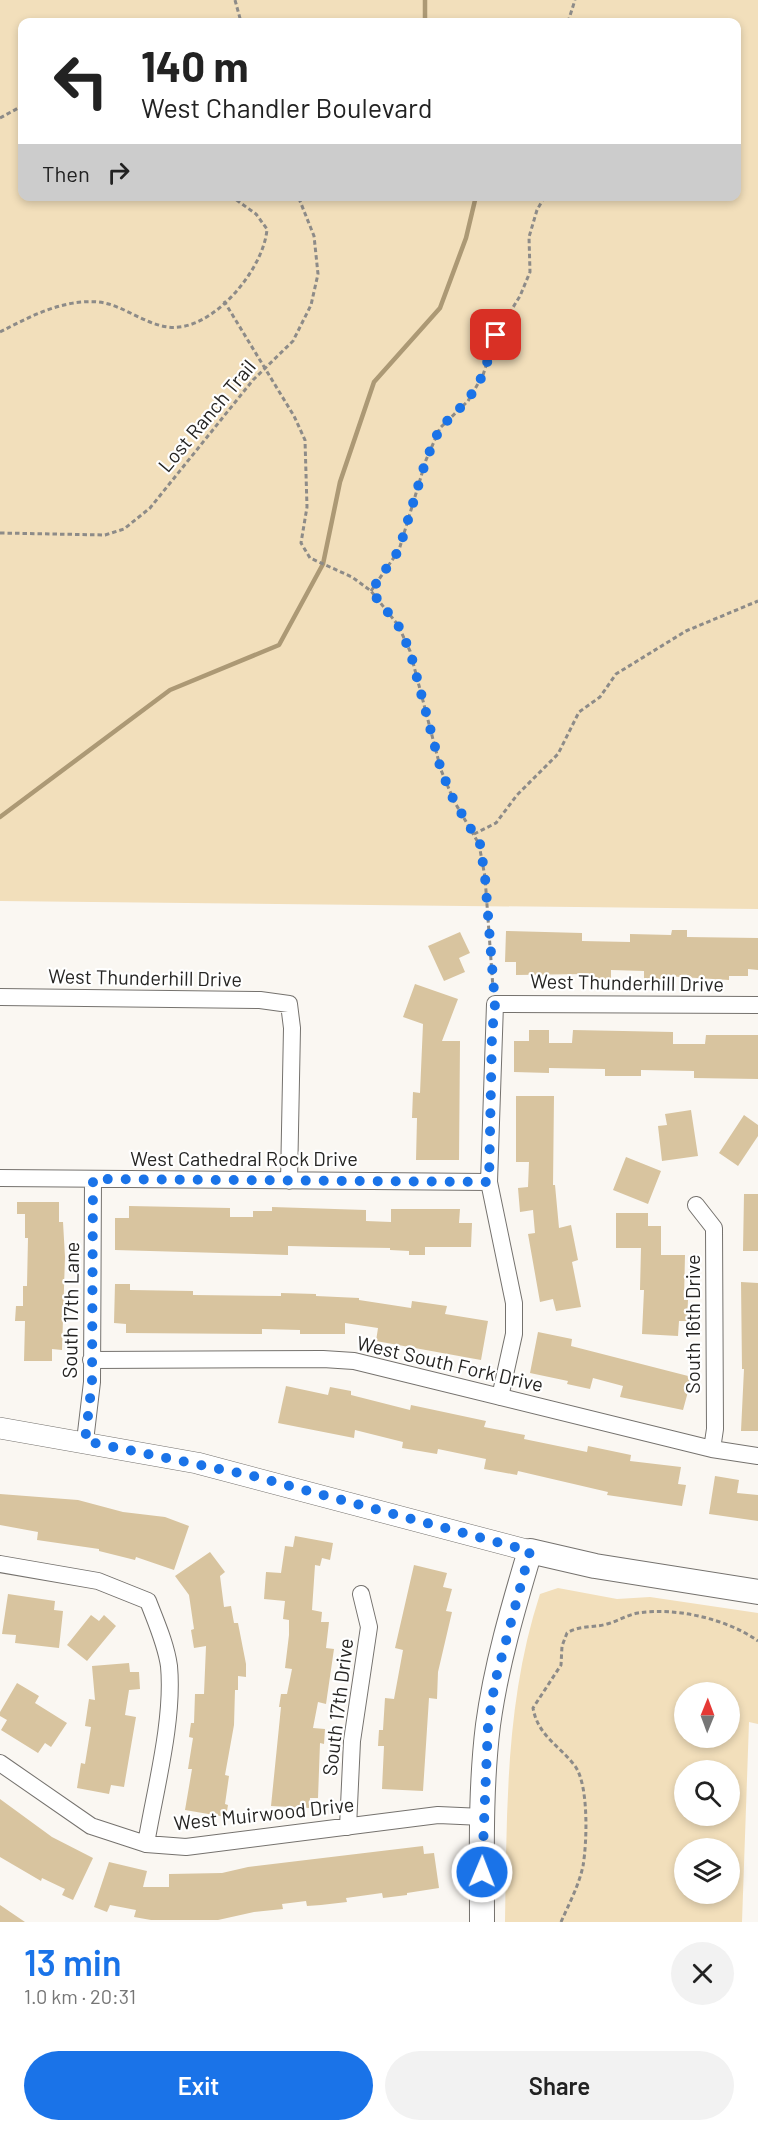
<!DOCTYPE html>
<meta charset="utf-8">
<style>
body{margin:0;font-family:Barlow,sans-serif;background:#f2f2f2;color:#222;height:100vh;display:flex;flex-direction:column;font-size:22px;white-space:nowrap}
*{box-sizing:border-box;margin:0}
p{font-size:20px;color:#767676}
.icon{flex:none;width:33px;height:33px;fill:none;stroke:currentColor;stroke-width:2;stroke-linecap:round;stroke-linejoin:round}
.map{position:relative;height:1922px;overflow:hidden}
.panel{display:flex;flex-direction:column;background:#fff;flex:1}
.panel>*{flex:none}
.top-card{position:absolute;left:18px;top:18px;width:723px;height:183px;border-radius:12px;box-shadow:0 3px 9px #0003;background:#fff;color:#222;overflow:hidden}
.needle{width:39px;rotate:1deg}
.buttons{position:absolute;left:674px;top:1682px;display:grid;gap:12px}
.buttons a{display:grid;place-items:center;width:66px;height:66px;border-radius:50%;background:#fff;box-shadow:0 3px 9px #0003;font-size:30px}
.pin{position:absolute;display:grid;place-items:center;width:51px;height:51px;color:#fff;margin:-26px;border-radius:12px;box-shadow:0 3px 9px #0006}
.me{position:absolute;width:66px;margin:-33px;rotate:1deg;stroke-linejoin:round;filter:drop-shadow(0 0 4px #0008)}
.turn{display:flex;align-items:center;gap:21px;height:126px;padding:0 24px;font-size:27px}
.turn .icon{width:78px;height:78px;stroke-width:2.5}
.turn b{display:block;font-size:42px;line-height:51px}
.then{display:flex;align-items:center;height:57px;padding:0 24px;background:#0003;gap:12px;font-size:22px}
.round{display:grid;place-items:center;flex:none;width:63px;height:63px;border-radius:32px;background:#f2f2f2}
.head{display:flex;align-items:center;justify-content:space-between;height:102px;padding:0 24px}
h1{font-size:36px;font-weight:600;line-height:45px;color:#1a73e8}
.button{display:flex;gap:12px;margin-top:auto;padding:12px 24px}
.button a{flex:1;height:69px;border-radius:36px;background:#1a73e8;color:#fff;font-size:24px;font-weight:600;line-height:69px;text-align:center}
.button a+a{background:#f2f2f2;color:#222}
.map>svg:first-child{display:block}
.green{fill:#f2dfbb;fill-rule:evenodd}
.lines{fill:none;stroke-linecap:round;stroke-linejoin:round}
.stream{stroke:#ac9975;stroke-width:4.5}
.building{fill:#d8c49f}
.minor-casing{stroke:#75726e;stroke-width:18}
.tertiary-casing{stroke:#75726e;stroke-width:22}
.secondary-casing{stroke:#75726e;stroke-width:26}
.path{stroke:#8d8b88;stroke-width:3;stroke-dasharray:4.5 3;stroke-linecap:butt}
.minor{stroke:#fff;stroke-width:16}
.tertiary{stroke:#fff;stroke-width:21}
.secondary{stroke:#fff;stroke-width:24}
.route{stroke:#1a73e8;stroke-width:10;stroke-dasharray:0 18}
.labels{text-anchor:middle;stroke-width:4.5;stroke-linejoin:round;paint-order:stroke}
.street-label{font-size:20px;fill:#262523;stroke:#fff}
</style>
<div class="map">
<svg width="758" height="1922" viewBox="0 0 758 1922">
<rect width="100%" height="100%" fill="#faf7f2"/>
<path class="green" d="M0 0H758V909L0 901ZM22 22H736V196H22Z
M558 1588 617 1599 650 1597 758 1613V1724L749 1722 742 1922H505C507 1811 505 1701 540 1594ZM684 1692H729V1737H684ZM684 1770H729V1815H684ZM684 1848H729V1893H684Z"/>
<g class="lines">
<path class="stream" d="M425 0V22
M0 817 170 690 279 645 323 564 340 482 374 382 440 308 466 238 476 196"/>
</g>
<path class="building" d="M672 930H687V937L758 938V970L748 969V976H729V980L665 976V979H644V971L611 970V979L587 978V974L516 975V962H505L506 931 582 933V941L630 942V934L671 935Z
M460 932 470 953 459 958 465 972 444 981 428 946Z
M415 984 458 999 442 1041H460L459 1160H416L417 1118H412L413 1092 420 1093 423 1024 403 1017Z
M529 1030H549V1043H572L573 1030 673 1032V1044H705L706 1035H758V1079L694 1078V1071L641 1070V1076H605V1069L549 1068V1073L514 1072V1041H529Z
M516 1096H554L553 1185H555L559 1228 571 1225 578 1260 572 1262 581 1307 556 1311 553 1299 540 1302 528 1234 535 1233 533 1210 520 1212 518 1188 528 1187 529 1162H516Z
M691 1110 698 1156 662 1161 658 1126 667 1125 665 1114Z
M744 1115 758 1125V1136L738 1166 719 1153Z
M626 1157 661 1171 648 1204 613 1190Z
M744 1194H758V1251H743Z
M17 1202H59V1222H63L65 1257 62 1350 52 1349V1361H24L25 1321H15L16 1306H23V1286H27L28 1238H25V1214H17Z
M129 1206 230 1208V1217H253V1211H272V1207L366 1210V1221L391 1222V1209H460L459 1223H472L471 1247H425V1255H409V1251L390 1250V1248L332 1247 288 1246V1255L115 1250V1218H129Z
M616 1213H648V1226H661V1255H685L684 1300H688L687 1321H679L678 1336 642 1334 644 1290H640L641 1248H616Z
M741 1282 758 1283V1431H741L744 1369H742Z
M115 1284H130V1290L193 1291V1295L281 1296V1293L316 1294V1296L359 1298V1300L411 1308 412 1301 447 1306 445 1314 488 1321 481 1360 376 1341 378 1328 345 1323V1334H300V1330L262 1329V1334L126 1333V1324L114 1323Z
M538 1332 572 1339 571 1346 692 1377 683 1410 620 1397 623 1386 593 1378 590 1389 567 1384 568 1381 530 1373Z
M286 1386 328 1395 330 1387 351 1391V1395L410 1410 411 1405 486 1421 484 1427 525 1435 524 1439 587 1452 588 1446 631 1455 630 1461 681 1467 678 1484 686 1485 682 1506 607 1495 608 1492 518 1471 517 1475 484 1469 486 1459 438 1449 437 1454 402 1448 403 1442 355 1430 354 1438 278 1423Z
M715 1476 739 1480 737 1493 758 1495V1521L709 1514Z
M0 1494 78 1500 123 1512 165 1517 189 1526 174 1570 136 1557 135 1560 99 1551V1549L37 1540 38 1532 0 1525Z
M295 1536 333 1543 330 1560 322 1558 320 1566 315 1565 312 1610 322 1612 321 1622H329L326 1648 334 1649 326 1704 318 1702 313 1728 325 1729 324 1744 320 1743 318 1798H310L309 1808 271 1806 281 1707H279L281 1694H287L292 1669 285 1668 289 1635V1620L283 1619 285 1601 264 1599 266 1572 281 1573 285 1546 293 1547Z
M210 1552 225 1572 220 1576 224 1607 231 1606 234 1623H238L246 1664V1677L238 1676V1690H235L234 1725 225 1775 229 1776 225 1804 228 1805 226 1817 185 1810 192 1769H188L193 1738 189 1737 191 1723H194L195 1694H204L206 1646 194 1648 191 1630 194 1629 189 1595 175 1576Z
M414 1565 447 1573 443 1587 452 1589 446 1611 452 1612 438 1672 437 1699 429 1698 423 1791 382 1789 384 1746H378L379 1730H383L385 1698 394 1699 403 1650 395 1648Z
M8 1594 55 1601 54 1610 63 1611 59 1648 15 1643 16 1635 2 1634Z
M91 1615 99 1621 104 1615 116 1626 87 1661 67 1645Z
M129 1663 130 1672H139L140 1689 129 1690 125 1715 136 1717 124 1787 111 1785 109 1794 77 1788 81 1763 85 1764 91 1727 85 1726 89 1699 95 1700 92 1666Z
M17 1683 39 1696 35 1703 67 1723 51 1747 45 1743 38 1753 1 1730 7 1720 0 1716V1712Z
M0 1799 52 1837 93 1858 73 1900 62 1895 65 1889 42 1878 41 1881 0 1857Z
M423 1846 424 1854 434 1853 439 1888 407 1893V1895L383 1898 382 1893 346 1898 347 1902 321 1905 307 1906 306 1901 282 1904 283 1909 254 1912 218 1920H151L134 1917 136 1910 110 1905 107 1912 94 1907 109 1862 147 1871 143 1887H169V1874L222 1873 248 1867Z
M0 1905 25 1922H0Z"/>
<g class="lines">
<g class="minor-casing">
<path id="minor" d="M0 997 260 1000 289 1004 292 1028 289 1181
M0 1178 489 1182
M696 1205 714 1228 715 1429 712 1449
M91 1360 323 1359 354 1361 712 1449 758 1456
M500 1397 514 1334V1303L489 1182 495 1004 758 1005
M85 1441 92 1382 93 1179
M0 1564 98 1581 148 1601C156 1622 166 1644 169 1666 174 1720 155 1790 146 1844
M0 1763 91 1826 146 1844 186 1847 438 1815 483 1817
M348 1827 352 1741 369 1627 361 1594"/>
</g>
<g class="tertiary-casing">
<path id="tertiary" d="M0 1428 197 1463 530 1551"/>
</g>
<g class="secondary-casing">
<path id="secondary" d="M482 1922C482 1857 480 1790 488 1725 496 1666 513 1608 530 1551L595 1566 758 1592"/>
</g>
<path class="path" d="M235 0 241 22
M568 22 575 0
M0 118 22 106
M224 301 294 416 305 440 307 507 301 543 310 558 352 577 371 591 398 625 410 651 441 770 454 801 479 844 485 877 493 988
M0 332C31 316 63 299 99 302 123 305 144 324 168 327 212 333 264 269 267 229L256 214 231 196
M0 533 105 535 124 529 150 508 253 380 293 341 311 305 318 274 314 236 298 196
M371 591 399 550 426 460 440 428 468 401 483 375 496 335 520 296 530 272 529 237 537 210 545 196
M474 834 496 823 517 795 558 754 579 712 600 697 616 674 686 631 758 601
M561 1922C569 1904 579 1885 583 1866 587 1843 589 1785 575 1766 559 1745 538 1736 533 1708L561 1665 562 1646 567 1633C580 1625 593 1628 607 1624 618 1621 627 1615 638 1613 676 1607 727 1619 758 1641"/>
<use href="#minor" class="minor"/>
<use href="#tertiary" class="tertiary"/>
<use href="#secondary" class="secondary"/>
</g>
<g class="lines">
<path class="route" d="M482 1872 488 1726 495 1682 530 1551 253 1476 85 1441 92 1382 93 1179 489 1182 492 1034 495 1004 485 877 480 844 454 801 441 770 410 651 398 625 371 591 399 550 426 460 440 428 468 400 483 375 496 335"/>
</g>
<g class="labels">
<g class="street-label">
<text transform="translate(207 416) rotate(-50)" y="7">Lost Ranch Trail</text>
<text transform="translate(145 978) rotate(1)" y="7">West Thunderhill Drive</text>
<text transform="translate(627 983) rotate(1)" y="7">West Thunderhill Drive</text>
<text x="244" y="1166">West Cathedral Rock Drive</text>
<text transform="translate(71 1310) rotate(-89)" y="7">South 17th Lane</text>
<text transform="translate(693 1324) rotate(-90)" y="7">South 16th Drive</text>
<text transform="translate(450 1364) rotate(13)" y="7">West South Fork Drive</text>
<text transform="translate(338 1707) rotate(-83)" y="7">South 17th Drive</text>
<text transform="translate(264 1814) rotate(-6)" y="7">West Muirwood Drive</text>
</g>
</g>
</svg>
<div class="buttons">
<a><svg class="needle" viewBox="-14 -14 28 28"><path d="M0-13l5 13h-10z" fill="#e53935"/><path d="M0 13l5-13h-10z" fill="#767676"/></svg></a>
<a><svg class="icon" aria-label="search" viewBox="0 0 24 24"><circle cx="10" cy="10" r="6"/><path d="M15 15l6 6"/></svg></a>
<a><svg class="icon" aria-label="layers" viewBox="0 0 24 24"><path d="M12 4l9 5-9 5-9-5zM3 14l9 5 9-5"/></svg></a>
</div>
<div class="pin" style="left:496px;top:335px;background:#d93025"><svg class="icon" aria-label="arrive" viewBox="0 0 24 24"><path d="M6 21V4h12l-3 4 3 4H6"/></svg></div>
<svg class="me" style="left:482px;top:1872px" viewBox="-20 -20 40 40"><circle r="17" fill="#1a73e8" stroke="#fff" stroke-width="3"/><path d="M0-11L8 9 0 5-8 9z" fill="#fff"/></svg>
<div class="top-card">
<div class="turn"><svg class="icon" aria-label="left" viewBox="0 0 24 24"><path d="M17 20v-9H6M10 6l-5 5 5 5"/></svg><div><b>140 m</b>West Chandler Boulevard</div></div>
<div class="then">Then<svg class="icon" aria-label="right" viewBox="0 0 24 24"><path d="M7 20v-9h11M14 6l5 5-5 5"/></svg></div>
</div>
</div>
<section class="panel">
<div class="head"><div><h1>13 min</h1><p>1.0 km · 20:31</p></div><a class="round"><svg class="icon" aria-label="close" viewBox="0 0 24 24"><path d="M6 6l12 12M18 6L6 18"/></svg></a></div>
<div class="button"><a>Exit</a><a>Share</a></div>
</section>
